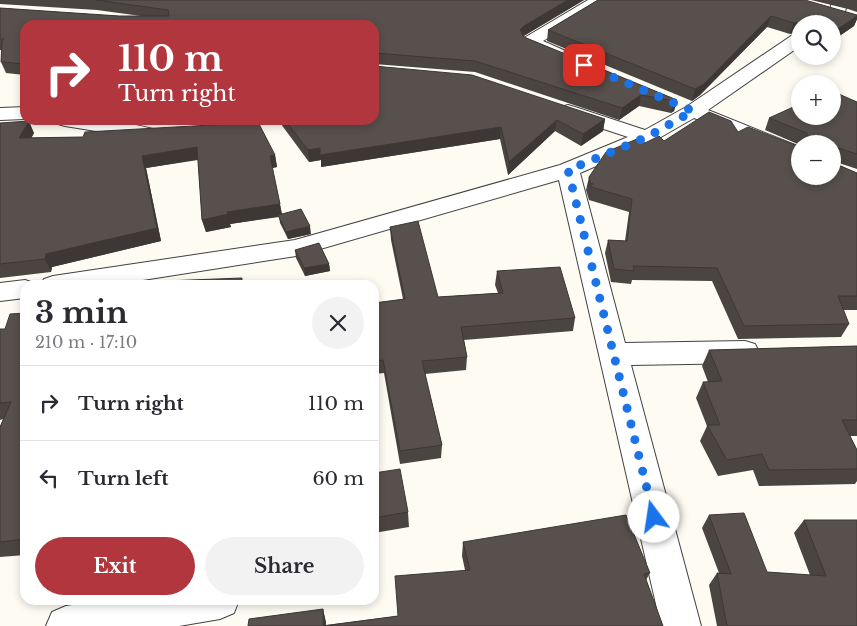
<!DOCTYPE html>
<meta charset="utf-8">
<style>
body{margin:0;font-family:"Libre Baskerville",serif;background:#f2f2f3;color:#2b2b33;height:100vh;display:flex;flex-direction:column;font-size:19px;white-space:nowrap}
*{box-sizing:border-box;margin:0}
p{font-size:16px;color:#7c7c81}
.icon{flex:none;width:28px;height:28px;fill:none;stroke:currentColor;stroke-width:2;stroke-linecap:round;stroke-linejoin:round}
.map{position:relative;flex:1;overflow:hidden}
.drawer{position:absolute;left:20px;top:280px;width:359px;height:325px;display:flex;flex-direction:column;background:#fff;border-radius:15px;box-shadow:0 2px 8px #0003}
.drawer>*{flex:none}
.hud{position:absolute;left:20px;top:20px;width:359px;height:105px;border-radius:15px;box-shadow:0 2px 8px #0003;background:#b1363d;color:#fff;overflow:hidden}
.controls{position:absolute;left:791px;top:15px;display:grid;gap:10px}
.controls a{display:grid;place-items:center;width:50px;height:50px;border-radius:50%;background:#fff;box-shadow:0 2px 8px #0003;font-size:25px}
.pin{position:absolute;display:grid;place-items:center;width:42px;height:42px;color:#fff;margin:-21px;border-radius:10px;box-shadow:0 2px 8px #0006}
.me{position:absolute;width:55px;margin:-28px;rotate:346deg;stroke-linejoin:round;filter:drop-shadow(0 0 4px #0008)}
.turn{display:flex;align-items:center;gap:18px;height:105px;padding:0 15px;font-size:22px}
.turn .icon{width:65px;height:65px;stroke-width:2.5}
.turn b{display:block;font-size:35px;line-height:42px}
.round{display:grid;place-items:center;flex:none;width:52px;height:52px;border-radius:26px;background:#f2f2f3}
.summary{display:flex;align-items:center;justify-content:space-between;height:85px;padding:0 15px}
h1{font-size:30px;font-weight:700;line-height:38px}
.primary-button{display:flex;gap:10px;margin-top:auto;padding:10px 15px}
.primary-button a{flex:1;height:58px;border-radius:30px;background:#b1363d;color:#fff;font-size:20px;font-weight:700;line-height:58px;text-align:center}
.primary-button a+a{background:#f2f2f3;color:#2b2b33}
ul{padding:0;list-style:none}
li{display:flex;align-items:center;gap:15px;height:75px;padding:0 15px;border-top:1px solid #e1e1e2}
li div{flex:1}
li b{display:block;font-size:19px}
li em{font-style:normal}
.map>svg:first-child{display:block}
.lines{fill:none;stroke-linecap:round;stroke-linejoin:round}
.minor-casing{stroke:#424242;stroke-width:2}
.minor{fill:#fff;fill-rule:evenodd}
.wall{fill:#4b4542}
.shaded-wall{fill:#3d3836}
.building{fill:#57504d;stroke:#3d3836}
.route{stroke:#1a73e8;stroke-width:9;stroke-dasharray:0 16.2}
</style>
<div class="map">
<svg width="857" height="626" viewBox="0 0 857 626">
<rect width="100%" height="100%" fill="#fefbf3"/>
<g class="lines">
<g class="minor-casing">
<path id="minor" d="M588 0H607L605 3 543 41 568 52 571 56 568 60C554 63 537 51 524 46L521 42 524 38Z
M832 0H848L844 16 832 24H813L830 11Z
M800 33V46L708 110 800 147V161L694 118 654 141 580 173 625 343 745 341 755 344 759 352 755 360 745 363 631 365 701 626H661L559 180 296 256 111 285H40L44 279 53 276 295 240 560 165 628 137 561 115 558 111 561 107 568 105 575 107 645 130 686 107 794 34Z
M25 107V119L0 120V108Z
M55 120C88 120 121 120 153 129L156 133 153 137 146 139 65 126 58 124Z
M25 280 34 283 36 285H25V298L0 301V283Z
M105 600H239L234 613 220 619 179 626H46L52 612 66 606Z"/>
</g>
<use href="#minor" class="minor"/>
</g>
<path class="wall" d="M0 0H584L524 36V37L677 100 674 111 671 113 639 106 619 120 475 72 374 64V25H25V75L6 73 1 62 2 50H0V8L119 16H141L97 10 0 4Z
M598 0 857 15V19L854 26 832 41V24H800L790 34 767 27 700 95 692 101 547 41 548 30Z
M807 0H857V12L848 9 811 0Z
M857 102V169L836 162V164L857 173V310H843L849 324 841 337 738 339 712 281 632 280 631 284 611 282 605 253 608 240 625 241 629 212 589 200 586 190 589 177 645 143 738 132 800 176 832 144H800V145L765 130 769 118Z
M605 119 603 131 581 146 555 131 508 175 500 139 321 167V160L309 162 278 120Z
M0 123 34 133 31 138 83 137 229 124 275 155 277 167 272 168 282 214 311 234 288 239 280 223 279 217 230 224 231 227 206 232 202 220 198 160 146 168 161 241 52 267 51 272 0 278Z
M390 227 438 297 498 293 495 285 497 271 575 318 573 331 464 340 467 357 466 370 425 374 442 445 441 458 400 464 384 373 374 374V303L403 299 391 240Z
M295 250 329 264 330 271 305 276 296 258Z
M25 313V555L0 557V427L3 419 0 420V329H5Z
M857 346V436H850L857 450V481L855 484 759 486 753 470 718 476 700 441 707 426 696 398 703 382H708L702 366 709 350Z
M374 473 408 512 409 527 374 533Z
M709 515 767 572 810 575 794 533 804 520 857 626H717L709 585 717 573H719L702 528Z
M463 542 650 573 646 580 663 626H248L323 609 326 625 398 616 465 570 462 556Z"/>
<path class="shaded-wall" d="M568 0H584L523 36 520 30 524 26Z
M771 16 767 27 700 95 692 101 695 89Z
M857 16V19L854 26 832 41V33Z
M805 21 804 24H800V32L790 34 794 23Z
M641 95 639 106 619 120 622 108Z
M677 100 674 111 671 113 674 101Z
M605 119 603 131 581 146 583 134Z
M557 120 555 131 508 175 509 162Z
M29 121 34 133 25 150 19 138Z
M501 127 500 139 321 167V160L309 162 308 150Z
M197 147 200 159 146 168 161 241 52 267 51 272 45 259 46 254 142 156Z
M275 155 277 167 272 168 270 156Z
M280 204 282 216 230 224 231 227 206 232 202 220 227 212Z
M310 226 311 234 288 239 286 232Z
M329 264 330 271 305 276 304 268Z
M323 609 326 622V626H324Z"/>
<path class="building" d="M96 0H568L524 26 520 30 524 37 677 100 674 101 641 95 622 108 475 61 374 53V25H25V64L1 62 2 41 4 39H0V8L119 16H169L168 10Z
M598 0H805L857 15V16L832 33V24H806L805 21 794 23 771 16 704 84 695 89 548 30Z
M374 66 472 75 605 119 583 134 557 120 509 162 501 127 320 155V148L308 150 285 120H374Z
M832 91 857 102V154L838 148 836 149V164L857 173V296H838L849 324 744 326 717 268 633 266 634 271 614 269 608 240 627 241 632 199 591 187V184H593L590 183 589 177 606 152 637 139 645 143 659 136 664 141 709 112 731 121 738 132 748 127 800 147V176H832V144H807V133L769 118 800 104V116H832Z
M229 120H257L275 155 270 156 280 204 227 212 228 214 202 220 197 147 142 156 157 228 46 254 45 259 0 264V123L29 121 19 138 83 137 85 132 229 124Z
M301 209 310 226 286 232 278 215Z
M418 221 438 297 503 293 497 271 560 267 575 318 461 327 467 357 422 361 442 445 400 451 383 360 374 361V303L405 299 390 227Z
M319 243 329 264 304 268 295 250Z
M242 278V285H138L139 282Z
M25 313V539L0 542V427L11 402 0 403V329H5L10 314Z
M857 346V420H842L857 450V469L769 470 762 454 727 460 707 425H720L703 382 722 381 709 350Z
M400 469 408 512 374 518V473Z
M744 513 767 572 826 576 804 520H857V626H727L717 573 731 574 709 515Z
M626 515 650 573 644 574 663 626H248L249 619 323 609V626L398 616 395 576 470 570 463 542Z"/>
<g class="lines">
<path class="route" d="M584 65 693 111 647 137 568 170 654 517"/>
</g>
</svg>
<div class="controls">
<a><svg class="icon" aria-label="search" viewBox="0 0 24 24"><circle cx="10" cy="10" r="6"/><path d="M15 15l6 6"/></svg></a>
<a>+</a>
<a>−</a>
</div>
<div class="pin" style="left:584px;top:65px;background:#d93025"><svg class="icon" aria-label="arrive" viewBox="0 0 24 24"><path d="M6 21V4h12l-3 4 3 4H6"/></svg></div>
<svg class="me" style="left:654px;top:517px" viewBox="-20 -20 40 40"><circle r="19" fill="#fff"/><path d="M0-13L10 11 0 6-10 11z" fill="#1a73e8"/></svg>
<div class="hud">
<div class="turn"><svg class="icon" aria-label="right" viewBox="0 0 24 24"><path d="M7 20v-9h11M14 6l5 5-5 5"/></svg><div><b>110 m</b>Turn right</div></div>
</div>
<section class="drawer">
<div class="summary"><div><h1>3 min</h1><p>210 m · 17:10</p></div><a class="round"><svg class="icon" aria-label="close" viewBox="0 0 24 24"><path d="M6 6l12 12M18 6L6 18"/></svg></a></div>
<ul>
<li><svg class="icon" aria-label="right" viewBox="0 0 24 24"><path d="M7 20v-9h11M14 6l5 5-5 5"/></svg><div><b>Turn right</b></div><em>110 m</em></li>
<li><svg class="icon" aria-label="left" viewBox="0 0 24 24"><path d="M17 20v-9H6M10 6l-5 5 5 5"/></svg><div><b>Turn left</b></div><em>60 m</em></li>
</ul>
<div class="primary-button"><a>Exit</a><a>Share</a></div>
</section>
</div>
